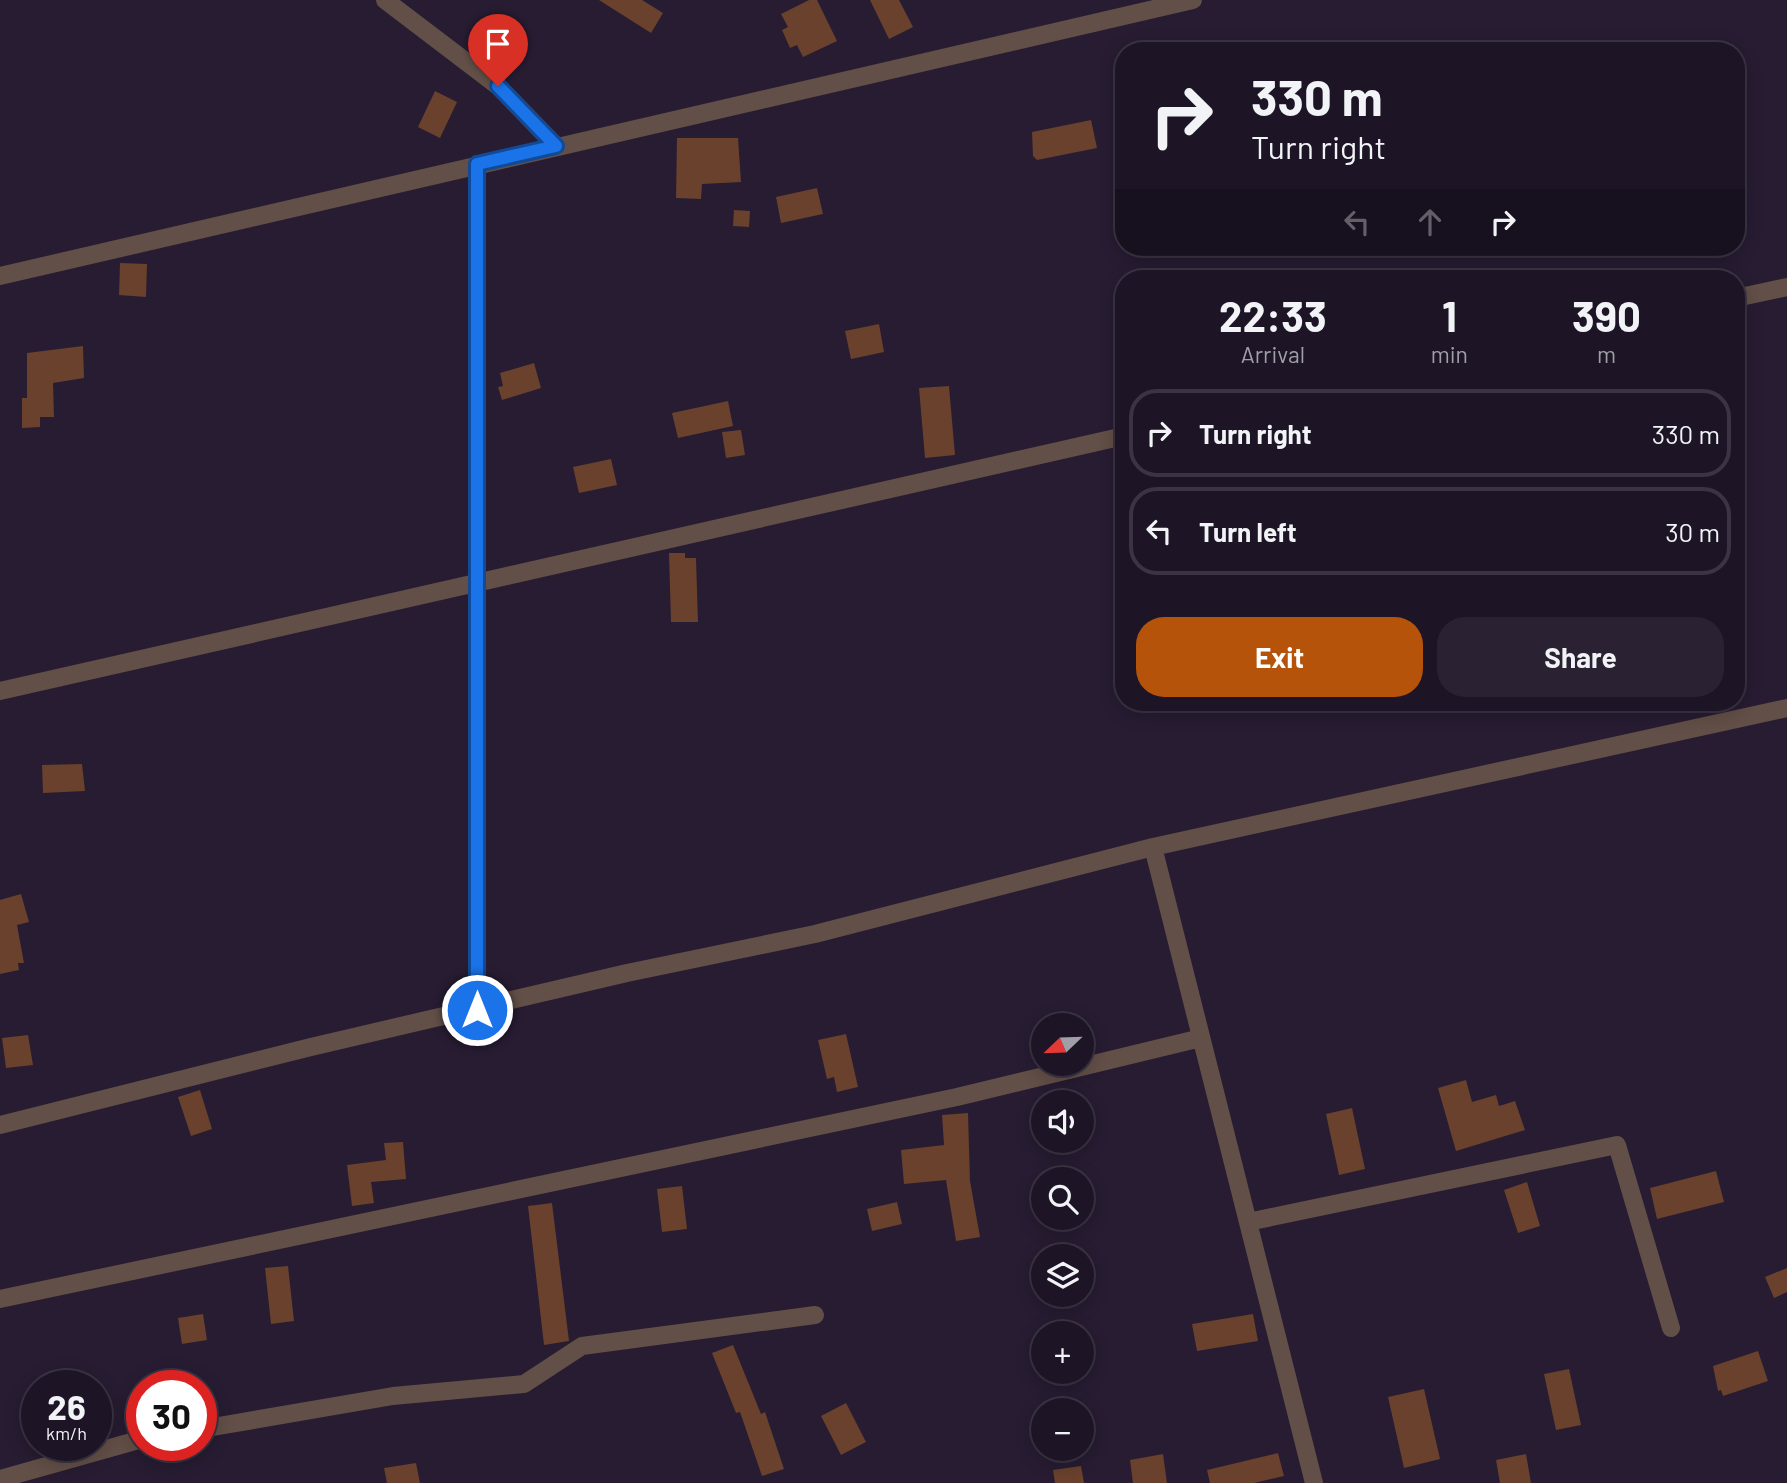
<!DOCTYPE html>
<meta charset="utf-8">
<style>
body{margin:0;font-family:Barlow,sans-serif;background:#2a2232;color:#f1f3f6;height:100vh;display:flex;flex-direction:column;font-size:26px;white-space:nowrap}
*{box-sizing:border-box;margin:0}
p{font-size:23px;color:#a09fa7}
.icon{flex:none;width:38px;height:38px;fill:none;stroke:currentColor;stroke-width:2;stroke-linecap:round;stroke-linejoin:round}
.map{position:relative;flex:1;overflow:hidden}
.details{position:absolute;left:1115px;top:270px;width:630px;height:441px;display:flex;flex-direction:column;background:#1d1526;border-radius:28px;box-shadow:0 4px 18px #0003,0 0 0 2px #3b3443}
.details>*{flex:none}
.guide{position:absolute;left:1115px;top:42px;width:630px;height:214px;border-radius:28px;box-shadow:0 4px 18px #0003,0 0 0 2px #3b3443;background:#1d1526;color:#f1f3f6;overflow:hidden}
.needle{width:46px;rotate:247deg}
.tools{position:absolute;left:1031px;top:1013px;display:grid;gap:14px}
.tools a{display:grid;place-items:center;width:63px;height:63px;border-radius:50%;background:#1d1526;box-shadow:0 4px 18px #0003,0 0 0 2px #3b3443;font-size:35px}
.speed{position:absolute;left:21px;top:1370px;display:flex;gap:14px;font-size:35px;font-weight:700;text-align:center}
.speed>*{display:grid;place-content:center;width:91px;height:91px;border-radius:50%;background:#1d1526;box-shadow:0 4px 18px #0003,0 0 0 2px #3b3443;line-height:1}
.speed small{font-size:18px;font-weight:400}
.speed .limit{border:10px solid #d22;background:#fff;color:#111}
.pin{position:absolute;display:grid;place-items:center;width:60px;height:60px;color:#fff;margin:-72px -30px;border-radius:50% 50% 50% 0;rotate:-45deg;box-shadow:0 0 7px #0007}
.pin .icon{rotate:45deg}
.me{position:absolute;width:77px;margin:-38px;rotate:0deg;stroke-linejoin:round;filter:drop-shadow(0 0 5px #0008)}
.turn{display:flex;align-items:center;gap:24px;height:147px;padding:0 21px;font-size:32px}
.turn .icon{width:91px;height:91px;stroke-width:2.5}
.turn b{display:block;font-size:49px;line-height:60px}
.lanes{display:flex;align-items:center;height:66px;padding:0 21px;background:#0003;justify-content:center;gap:35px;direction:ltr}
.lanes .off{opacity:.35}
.eta{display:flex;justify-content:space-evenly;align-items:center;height:119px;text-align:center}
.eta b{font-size:42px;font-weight:700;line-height:49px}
.cta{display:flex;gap:14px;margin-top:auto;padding:14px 21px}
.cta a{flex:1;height:80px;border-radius:28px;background:#b45309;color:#fff;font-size:28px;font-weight:700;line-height:80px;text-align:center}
.cta a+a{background:#2a2232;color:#f1f3f6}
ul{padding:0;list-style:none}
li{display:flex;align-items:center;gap:21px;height:88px;margin:0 14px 10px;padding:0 7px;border:4px solid #3b3443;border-radius:28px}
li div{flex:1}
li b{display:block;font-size:26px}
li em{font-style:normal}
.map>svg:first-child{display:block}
.building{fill:#69412c}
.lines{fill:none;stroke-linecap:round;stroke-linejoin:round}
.street{stroke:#624f47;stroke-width:18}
.route-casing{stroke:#114b97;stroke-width:18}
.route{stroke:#1a73e8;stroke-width:12}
</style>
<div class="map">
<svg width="1787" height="1483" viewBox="0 0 1787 1483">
<rect width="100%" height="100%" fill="#271c32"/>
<path class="building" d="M599 0H642L663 13 651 33Z
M809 0H817L837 41 803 57 797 45 790 48 782 30 788 27 781 14Z
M870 0H899L913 27 889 39Z
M435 91 457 102 440 138 418 127Z
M1091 120 1097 148 1037 160 1033 156 1032 132Z
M677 138H738L741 182 702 184 701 199 676 198Z
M817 188 823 214 781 223 776 197Z
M734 210 750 211 749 227 733 226Z
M120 263 147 264 146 297 119 295Z
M879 324 884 352 851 359 845 331Z
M83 346 84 378 53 383 54 417H40V427L22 428V398H27V353Z
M534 363 541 388 502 400 498 387 503 386 500 373Z
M949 386 955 455 925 458 919 388Z
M728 401 733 426 678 438 672 413Z
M741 430 745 455 726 458 722 432Z
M611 459 617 485 579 493 573 467Z
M669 553H685V558H696L698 622H671Z
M82 764 85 791 43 793 42 765Z
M21 894 29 922 17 925 24 963H18L19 970 0 974V900Z
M846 1034 858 1087 837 1092 834 1077 827 1079 818 1040Z
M28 1035 33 1065 6 1068 2 1038Z
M1466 1080 1472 1102 1496 1095 1499 1106 1515 1101 1525 1130 1456 1151 1438 1088Z
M200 1090 212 1129 191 1136 178 1097Z
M1352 1108 1365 1169 1339 1175 1326 1114Z
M968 1113 970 1181 980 1237 956 1241 946 1180 904 1184 901 1150 944 1145 942 1115Z
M403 1142 406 1179 371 1182 374 1203 352 1206 347 1165 386 1160 384 1143Z
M1716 1171 1724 1202 1657 1219 1650 1188Z
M1527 1182 1540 1226 1518 1233 1504 1190Z
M682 1186 687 1229 662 1232 657 1189Z
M897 1202 902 1224 872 1231 867 1209Z
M552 1203 569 1341 544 1345 528 1206Z
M288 1266 294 1321 271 1324 265 1268Z
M1787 1268V1292L1774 1298 1765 1277Z
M203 1314 207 1340 182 1344 178 1318Z
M1253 1314 1258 1341 1197 1351 1192 1324Z
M733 1345 761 1414 765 1412 784 1469 762 1476 740 1412 736 1413 712 1353Z
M1758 1351 1768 1381 1723 1396 1721 1390 1718 1391 1713 1366Z
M1569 1369 1581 1425 1556 1430 1544 1374Z
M1424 1389 1440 1459 1404 1468 1388 1397Z
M846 1403 866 1442 841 1455 821 1416Z
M1278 1453 1284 1476 1254 1483H1210L1207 1470Z
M1163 1454 1167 1483H1133L1130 1460Z
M1526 1454 1531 1483H1500L1496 1460Z
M416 1463 420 1483H387L384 1468Z
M1081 1466 1084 1483H1055L1053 1470Z"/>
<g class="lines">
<path class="street" d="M385 0 498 86 556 146
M477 164V1010
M0 276 1193 0
M1736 298 1787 287
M0 691 1124 436
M1153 847 1314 1483
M0 1125 311 1047 627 973 815 934 1153 847 1787 708
M1248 1222 1617 1145 1671 1328
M0 1299 957 1097 1201 1038
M201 1429 393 1396 524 1384 582 1346 815 1315
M0 1479 142 1439"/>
</g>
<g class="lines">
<g class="route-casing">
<path id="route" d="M477 1010V164L556 146 498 86"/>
</g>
<use href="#route" class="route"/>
</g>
</svg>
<div class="tools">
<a><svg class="needle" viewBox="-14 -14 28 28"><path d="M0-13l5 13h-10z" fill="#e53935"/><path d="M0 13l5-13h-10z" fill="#a09fa7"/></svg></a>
<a><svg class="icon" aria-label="sound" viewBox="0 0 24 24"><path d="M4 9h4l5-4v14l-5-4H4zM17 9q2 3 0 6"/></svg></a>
<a><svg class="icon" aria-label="search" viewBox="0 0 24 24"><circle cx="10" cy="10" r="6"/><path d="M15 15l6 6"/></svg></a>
<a><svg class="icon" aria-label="layers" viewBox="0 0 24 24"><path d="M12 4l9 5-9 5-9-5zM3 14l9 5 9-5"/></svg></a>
<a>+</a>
<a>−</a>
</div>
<div class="speed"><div>26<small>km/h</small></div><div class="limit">30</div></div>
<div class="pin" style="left:498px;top:86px;background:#d93025"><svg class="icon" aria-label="arrive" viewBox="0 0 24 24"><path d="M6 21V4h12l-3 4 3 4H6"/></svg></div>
<svg class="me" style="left:477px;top:1010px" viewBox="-20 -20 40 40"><circle r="17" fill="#1a73e8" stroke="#fff" stroke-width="3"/><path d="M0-11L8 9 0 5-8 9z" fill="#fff"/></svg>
<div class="guide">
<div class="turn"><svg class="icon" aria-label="right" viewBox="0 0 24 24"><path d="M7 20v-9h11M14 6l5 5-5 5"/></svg><div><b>330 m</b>Turn right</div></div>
<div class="lanes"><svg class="icon off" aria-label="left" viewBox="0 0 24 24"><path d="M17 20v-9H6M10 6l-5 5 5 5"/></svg><svg class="icon off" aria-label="ahead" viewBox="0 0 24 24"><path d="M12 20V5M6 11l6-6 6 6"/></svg><svg class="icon" aria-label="right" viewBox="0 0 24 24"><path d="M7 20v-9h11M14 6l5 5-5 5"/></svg></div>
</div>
<section class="details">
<div class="eta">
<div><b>22:33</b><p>Arrival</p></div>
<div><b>1</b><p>min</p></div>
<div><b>390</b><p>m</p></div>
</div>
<ul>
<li><svg class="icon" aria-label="right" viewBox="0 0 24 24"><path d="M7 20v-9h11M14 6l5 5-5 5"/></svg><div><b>Turn right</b></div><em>330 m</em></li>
<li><svg class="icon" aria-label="left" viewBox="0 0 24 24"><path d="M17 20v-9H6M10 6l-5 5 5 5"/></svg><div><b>Turn left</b></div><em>30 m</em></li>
</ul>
<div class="cta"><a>Exit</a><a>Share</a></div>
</section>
</div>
